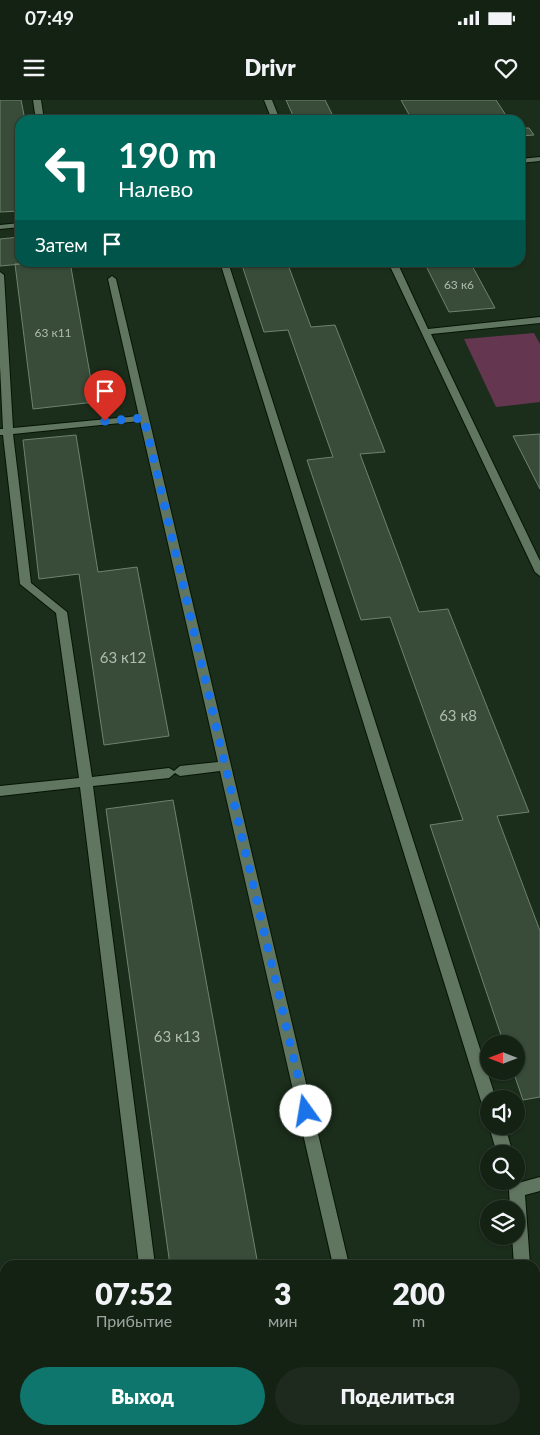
<!DOCTYPE html>
<html lang="ru">
<meta charset="utf-8">
<style>
body{margin:0;font-family:Lato,sans-serif;background:#1d2a1d;color:#f1f3f6;height:100vh;display:flex;flex-direction:column;font-size:19px;white-space:nowrap}
*{box-sizing:border-box;margin:0}
p{font-size:16px;color:#9da4a0}
.icon{flex:none;width:28px;height:28px;fill:none;stroke:currentColor;stroke-width:2;stroke-linecap:round;stroke-linejoin:round}
.map{position:relative;flex:1;overflow:hidden}
.drawer{position:absolute;left:0px;top:1160px;width:540px;height:175px;display:flex;flex-direction:column;background:#142214;border-radius:15px 15px 0 0;box-shadow:0 1px 4px #0004,0 0 0 1px #333f34}
.drawer>*{flex:none}
.top-card{position:absolute;left:15px;top:15px;width:510px;height:152px;border-radius:15px;box-shadow:0 1px 4px #0004,0 0 0 1px #333f34;background:#00695c;color:#fff;overflow:hidden}
.needle{width:32px;rotate:270deg}
.fabs{position:absolute;left:480px;top:935px;display:grid;gap:10px}
.fabs a{display:grid;place-items:center;width:45px;height:45px;border-radius:50%;background:#142214;box-shadow:0 1px 4px #0004,0 0 0 1px #333f34;font-size:25px}
.pin{position:absolute;display:grid;place-items:center;width:42px;height:42px;color:#fff;margin:-51px -21px;border-radius:50% 50% 50% 0;rotate:-45deg;box-shadow:0 0 5px #0007}
.pin .icon{rotate:45deg}
.me{position:absolute;width:55px;margin:-28px;rotate:347deg;stroke-linejoin:round;filter:drop-shadow(0 0 4px #0008)}
.turn{display:flex;align-items:center;gap:18px;height:105px;padding:0 20px;font-size:22px}
.turn .icon{width:65px;height:65px;stroke-width:2.5}
.turn b{display:block;font-size:35px;line-height:42px}
.then{display:flex;align-items:center;height:48px;padding:0 20px;background:#0003;gap:10px;font-size:19px}
.eta{display:flex;justify-content:space-evenly;align-items:center;height:85px;text-align:center}
.eta b{font-size:30px;font-weight:800;line-height:35px}
.button{display:flex;gap:10px;margin-top:auto;padding:10px 20px}
.button a{flex:1;height:58px;border-radius:30px;background:#0f766e;color:#fff;font-size:20px;font-weight:800;line-height:58px;text-align:center}
.button a+a{background:#1d2a1d;color:#f1f3f6}
.status{display:flex;justify-content:space-between;align-items:center;height:35px;padding:0 25px;background:#142214;direction:ltr}
.status svg{height:14px;fill:currentColor}
header{display:flex;justify-content:space-between;align-items:center;height:65px;padding:0 20px;background:#142214;font-size:22px;font-weight:800}
.map>svg:first-child{display:block}
.green{fill:#65364f}
.building{fill:#394c39;stroke:#6e836e}
.lines{fill:none;stroke-linecap:round;stroke-linejoin:round}
.minor-casing{stroke:#051505;stroke-width:2}
.minor{fill:#617661;fill-rule:evenodd}
.route{stroke:#1a73e8;stroke-width:9;stroke-dasharray:0 16.2}
.labels{text-anchor:middle;stroke-width:5;stroke-linejoin:round;paint-order:stroke}
.far-number-label{font-size:12px;fill:#afbcaf}
.number-label{font-size:15px;fill:#afbcaf}
</style>
<div class="status"><b>07:49</b><svg viewBox="0 0 49 12"><path d="M0 12V9h3v3zM5 12V6h3v6zM10 12V3h3v9zM15 12V0h3v12zM26 1h20v11H26zM47 4h2v5h-2z"/></svg></div>
<header><svg class="icon" aria-label="menu" viewBox="0 0 24 24"><path d="M4 6h16M4 12h16M4 18h16"/></svg>Drivr<svg class="icon" aria-label="heart" viewBox="0 0 24 24"><path d="M12 20l-8-8c-3-5 5-10 8-4 3-6 11-1 8 4z"/></svg></header>
<div class="map">
<svg width="540" height="1335" viewBox="0 0 540 1335">
<rect width="100%" height="100%" fill="#1b2d1b"/>
<path class="green" d="M534 233 540 244V302L496 307 464 239Z"/>
<path class="building" d="M0 0H21L25 20H20V111L0 112Z
M286 0H325L335 20H295Z
M401 0H496L509 20H412Z
M520 28H529L534 35 520 36Z
M20 137V162L32 163 0 166V139Z
M70 162 95 302 33 309 15 164Z
M241 162H287L311 227 335 225 385 352 360 354 419 512 448 509 529 712 497 716 540 831V997L523 1000 513 971H516V944H504L430 725 463 720 390 517 361 520 307 360 333 357 288 230 264 232Z
M424 162H470L495 208 449 212Z
M540 334V389L513 336Z
M76 335 98 472 137 467 169 636 104 645 79 474 39 479 23 340Z
M173 700 258 1165H170L106 709Z
M234 1330H338L339 1335H234Z"/>
<g class="lines">
<g class="minor-casing">
<path id="minor" d="M33 0H41L44 20H36Z
M264 0H272L280 20H272Z
M540 57V61L520 63V59Z
M20 123V127L0 129V125Z
M220 162H228L496 999H489V1008L484 1006 481 1001Z
M388 162H397L428 229 540 217V223L431 234 540 461V476L535 472Z
M0 172 4 175 13 328 139 316 108 179 112 176 116 179 349 1165H333L220 671 180 676 175 673 169 678 93 686 155 1165H139L80 687 0 696V686L79 678 56 513 20 484 3 335H0V329H3L0 266ZM140 321 218 662 180 666 174 671 169 668 92 677 67 512 31 483 13 334Z
M489 1026H505L513 1054H497Z
M540 1077V1091L525 1095 530 1165H514L512 1136H516V1109H510L509 1090 511 1085Z
M0 1257 5 1259V1330H20L22 1335H4L2 1330 4 1326 0 1325Z
M540 1303V1335H529L528 1330H535V1304Z
M158 1330H176L177 1335H159Z
M370 1330H388L389 1335H371Z
M499 1330H521L519 1335H497Z"/>
</g>
<use href="#minor" class="minor"/>
</g>
<g class="lines">
<path class="route" d="M105 321 144 318 306 1011"/>
</g>
<g class="labels">
<g class="far-number-label">
<text x="459" y="189">63 к6</text>
<text x="53" y="237">63 к11</text>
</g>
<g class="number-label">
<text x="123" y="563">63 к12</text>
<text x="458" y="621">63 к8</text>
<text x="177" y="942">63 к13</text>
</g>
</g>
</svg>
<div class="fabs">
<a><svg class="needle" viewBox="-14 -14 28 28"><path d="M0-13l5 13h-10z" fill="#e53935"/><path d="M0 13l5-13h-10z" fill="#9da4a0"/></svg></a>
<a><svg class="icon" aria-label="sound" viewBox="0 0 24 24"><path d="M4 9h4l5-4v14l-5-4H4zM17 9q2 3 0 6"/></svg></a>
<a><svg class="icon" aria-label="search" viewBox="0 0 24 24"><circle cx="10" cy="10" r="6"/><path d="M15 15l6 6"/></svg></a>
<a><svg class="icon" aria-label="layers" viewBox="0 0 24 24"><path d="M12 4l9 5-9 5-9-5zM3 14l9 5 9-5"/></svg></a>
</div>
<div class="pin" style="left:105px;top:321px;background:#d93025"><svg class="icon" aria-label="arrive" viewBox="0 0 24 24"><path d="M6 21V4h12l-3 4 3 4H6"/></svg></div>
<svg class="me" style="left:306px;top:1011px" viewBox="-20 -20 40 40"><circle r="19" fill="#fff"/><path d="M0-13L10 11 0 6-10 11z" fill="#1a73e8"/></svg>
<div class="top-card">
<div class="turn"><svg class="icon" aria-label="left" viewBox="0 0 24 24"><path d="M17 20v-9H6M10 6l-5 5 5 5"/></svg><div><b>190 m</b>Налево</div></div>
<div class="then">Затем<svg class="icon" aria-label="arrive" viewBox="0 0 24 24"><path d="M6 21V4h12l-3 4 3 4H6"/></svg></div>
</div>
<section class="drawer">
<div class="eta">
<div><b>07:52</b><p>Прибытие</p></div>
<div><b>3</b><p>мин</p></div>
<div><b>200</b><p>m</p></div>
</div>
<div class="button"><a>Выход</a><a>Поделиться</a></div>
</section>
</div>
